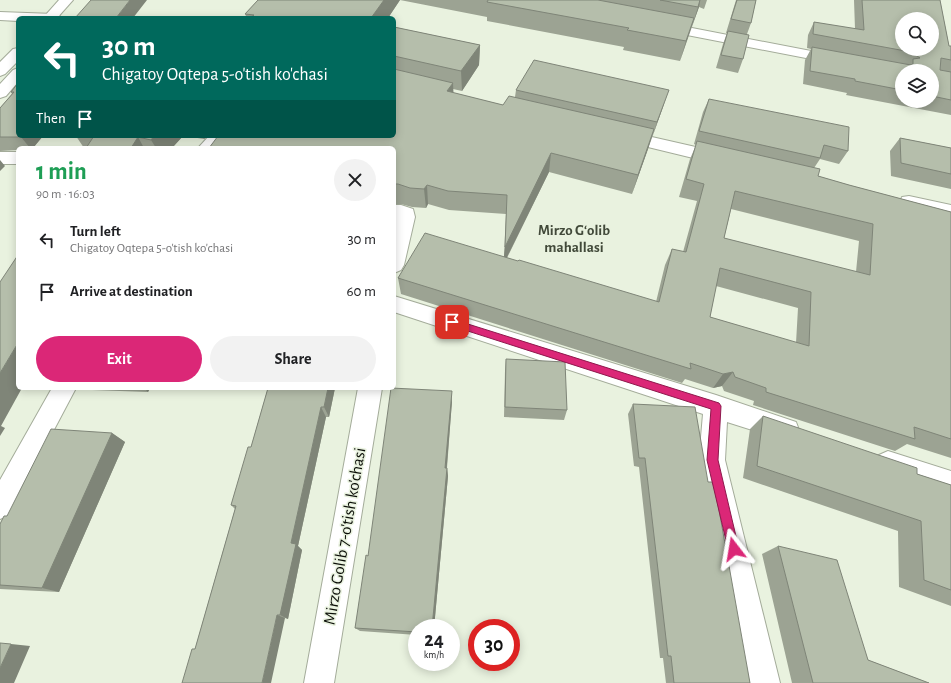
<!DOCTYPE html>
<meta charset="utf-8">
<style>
body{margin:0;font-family:"Alegreya Sans",sans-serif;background:#f2f2f2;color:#202124;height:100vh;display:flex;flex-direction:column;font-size:15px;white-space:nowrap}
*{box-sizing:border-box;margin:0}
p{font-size:13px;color:#757577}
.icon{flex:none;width:22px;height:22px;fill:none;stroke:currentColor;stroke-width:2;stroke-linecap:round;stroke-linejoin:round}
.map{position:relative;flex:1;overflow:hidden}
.side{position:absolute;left:16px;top:146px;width:380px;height:244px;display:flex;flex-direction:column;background:#fff;border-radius:6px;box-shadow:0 2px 10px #0003}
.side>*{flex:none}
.guide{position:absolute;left:16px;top:16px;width:380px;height:122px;border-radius:6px;box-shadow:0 2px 10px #0003;background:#00695c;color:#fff;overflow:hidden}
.fabs{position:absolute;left:895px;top:12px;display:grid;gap:8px}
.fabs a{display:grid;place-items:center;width:44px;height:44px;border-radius:50%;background:#fff;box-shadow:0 2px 10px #0003;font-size:20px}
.speed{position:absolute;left:408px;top:619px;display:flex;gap:8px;font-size:20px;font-weight:700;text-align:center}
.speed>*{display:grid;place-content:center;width:52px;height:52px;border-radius:50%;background:#fff;box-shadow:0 2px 10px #0003;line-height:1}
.speed small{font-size:10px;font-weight:400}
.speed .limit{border:6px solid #d22;background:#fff;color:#111}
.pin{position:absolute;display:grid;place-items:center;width:34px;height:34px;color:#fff;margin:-17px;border-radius:8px;box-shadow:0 2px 6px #0006}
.me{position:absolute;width:44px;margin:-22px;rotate:346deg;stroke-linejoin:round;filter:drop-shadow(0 0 3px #0008)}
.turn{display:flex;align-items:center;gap:14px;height:84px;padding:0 20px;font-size:18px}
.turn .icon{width:52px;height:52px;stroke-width:2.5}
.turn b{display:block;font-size:28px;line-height:34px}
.then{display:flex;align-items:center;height:38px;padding:0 20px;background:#0003;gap:8px;font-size:15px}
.round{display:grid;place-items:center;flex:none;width:42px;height:42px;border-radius:21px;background:#f2f2f2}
.head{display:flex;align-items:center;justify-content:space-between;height:68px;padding:0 20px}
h1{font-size:24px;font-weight:700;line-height:30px;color:#1e9e55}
.action{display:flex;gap:8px;margin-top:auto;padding:8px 20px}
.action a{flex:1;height:46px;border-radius:24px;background:#db2777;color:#fff;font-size:16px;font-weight:700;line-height:46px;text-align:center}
.action a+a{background:#f2f2f2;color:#202124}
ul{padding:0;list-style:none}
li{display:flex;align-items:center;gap:12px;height:52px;padding:0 20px}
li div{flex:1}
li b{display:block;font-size:15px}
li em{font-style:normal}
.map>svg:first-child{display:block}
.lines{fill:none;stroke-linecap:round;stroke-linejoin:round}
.minor-casing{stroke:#a4ac9a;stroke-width:2}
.major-casing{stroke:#a4ac9a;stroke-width:2}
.minor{fill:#fff;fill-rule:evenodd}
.major{fill:#fff;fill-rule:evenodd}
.wall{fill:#9ca393;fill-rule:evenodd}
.shaded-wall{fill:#7f8578}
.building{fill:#b5beab;stroke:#7f8578;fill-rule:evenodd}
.route{fill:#db2777;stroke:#8e194d}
.labels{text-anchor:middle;stroke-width:3;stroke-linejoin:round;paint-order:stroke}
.neighbourhood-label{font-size:15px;font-weight:bold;fill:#414939;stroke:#e9f2df}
.near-street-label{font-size:17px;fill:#0b0e08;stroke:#e9f2df}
</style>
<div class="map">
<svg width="951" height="683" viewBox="0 0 951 683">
<rect width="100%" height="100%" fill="#e9f2df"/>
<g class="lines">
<g class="minor-casing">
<path id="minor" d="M0 12 54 14 59 15 61 18H18V21L0 20Z
M661 22 837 56 842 57 844 60 842 63 837 64 656 29 654 26 656 23Z
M621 130 722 153 728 155 731 159 728 163 722 165 615 139 613 135 615 131Z
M209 136H226L217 148H198Z
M0 152H18V164H0Z
M909 196 951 205V219L902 207 900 202 902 197Z
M394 205H401L413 209 415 217 404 265 401 270 394 273V227L396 219H394Z
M394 296 716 395 796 422 799 430 796 438 787 441 727 422 725 460 780 683H750L699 460 703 414 394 312Z
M52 388H76L9 515 0 519V480Z
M358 388H382L334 683H304Z
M888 451 951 471V497L879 471 875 463 879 455Z"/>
</g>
<g class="major-casing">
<path id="major" d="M59 0H73L57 18H43Z
M18 48V61L5 74 0 76V62L13 49Z
M18 68V82L6 96 0 98V84L13 70Z"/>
</g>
<use href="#minor" class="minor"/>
<use href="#major" class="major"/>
</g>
<path class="wall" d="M258 0H707L704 9 699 7 680 61 623 50 624 47 487 21V17L400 0 388 18H247L245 14Z
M736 0H756L751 23 747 34 743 59 738 73 716 68 723 44 727 33H726Z
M854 0H940L949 46H951V115L846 95 847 93 803 84 805 60 811 49 807 48 808 35 814 22 855 29ZM902 71H932V101H902Z
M394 27 480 45 479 65 462 91 453 89V93L503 105 515 97 516 90 664 104 653 135 632 194 549 172 507 258 656 302 665 265 672 249 683 252 697 201 679 197 690 159 696 145 694 144 703 112 709 99 848 151 839 164 820 159 814 168 818 176 849 185 951 212V458L907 444 895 451 753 405 754 401 724 391 722 386 713 388 685 379 682 383 401 294 398 278 504 257 506 214 449 210 428 204 426 208 412 207 401 204H394ZM731 209 859 241 856 272 724 238ZM716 286 798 308 796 343 710 317Z
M18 83 43 136 33 148H18V150L0 151V108L12 94 11 92Z
M76 136H183L172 148H84Z
M184 136H207L204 139Z
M900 138 951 148V189L891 176 890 151Z
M506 359 567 410 564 420 504 417 505 370Z
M90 388H150L148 392 92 390Z
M268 388H335L329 417H326L298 546 302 550 288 619 285 618 195 649 235 509 231 505 251 447Z
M452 401 447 468 448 476 434 628H417V635L360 631 355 628 368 556Z
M633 404 708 482 750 683H666L663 658H660L639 467 634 466 628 414Z
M763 416 917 474 951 485V606L899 587 898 531 743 478 750 429Z
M112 433 125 442 59 592 0 589V524L7 516Z
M778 546 868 660 929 683H792L762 554Z"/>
<path class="shaded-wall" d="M130 0H147L133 18H116Z
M384 0H400L388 18H371Z
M700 0 699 7 692 26 698 7Z
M694 18 688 37 680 61 686 41Z
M480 45 479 65 462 91 461 71Z
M453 83 454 103 447 91Z
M669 90 664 104 653 135 657 122Z
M654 129 648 149 632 194 638 175Z
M22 136H43L33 148H30L21 137Z
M154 136H183L172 148H156L151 140Z
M203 136H207L204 139Z
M138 137 144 148H131Z
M551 153 549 172 503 265 505 247Z
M0 160 5 166 0 171Z
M427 185 428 204 426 208 424 189Z
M18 343V388H22L1 426 5 428 0 436V373Z
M733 372 722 386 713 388 723 374Z
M144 388H150L148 392Z
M328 388H335L329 417 324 407Z
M452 391V401L446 476 445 468Z
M321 407 326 417 298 546 302 550 288 619 280 615 291 543Z
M112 433 125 442 59 592 42 588Z
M447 468 448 476 434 628H432Z
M277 615 285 618 271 683H262Z
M11 644 30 646 14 683H0V668Z"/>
<path class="building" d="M91 0H130L116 18H75Z
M258 0H384L371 18H250L254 15 245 14Z
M488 0H598L694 18 686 41 627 30 629 28 487 2Z
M660 0H700L698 7Z
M737 0H756L751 23 731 19Z
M862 0H940L949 46H951V60L941 58 940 70 951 72V100L932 96V71H902V90L855 81V79L810 71 812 47 911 65 913 64V59L920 58 911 52 813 34 814 22 864 30ZM902 19H932V49H902Z
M394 27 480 45 461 71 394 56Z
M728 31 749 35 743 59 721 55Z
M534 60 669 90 657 122 516 90Z
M394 69 453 83 447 91 503 105 509 96 654 129 638 175 551 153 505 247 507 195 448 191 427 185 424 189 410 188 398 184H394V148H209L218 136H394Z
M18 83V136H22L21 137H0V108L14 92H11Z
M709 99 849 127 848 151 824 145 820 158 699 131Z
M94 136H154L151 140 138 137 131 148H86Z
M900 138 951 148V174L901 163Z
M697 141 820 169 818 176 849 185 951 212V439L914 427 915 439 766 392V388L735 377 733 372 723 374 690 363 691 369 398 278 425 233 518 261 519 260 659 302 672 249 686 252 704 184 686 179ZM735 191 873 224 870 275 724 238ZM720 268 811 292 809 346 710 317Z
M18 255V343L0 373V282Z
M506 359 565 362 567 410 505 407Z
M268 388H328L324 407H321L291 543 296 544 280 615H277L262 683H182L192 649H195L236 506 231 505 248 447H251Z
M391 388 452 391 445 468H447L432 628H417V632L355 628 366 555 368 556Z
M633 404 695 407 708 482H713L719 510 750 683H674L671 656H668L645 458H639Z
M763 416 917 468V474L951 485V590L924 580 921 521 757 466Z
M51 429 112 433 42 588 0 585V524L4 516H7Z
M778 546 837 560 868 660 929 683H813Z
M0 643 11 644 0 668Z"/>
<path class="route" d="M452 319 719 403 721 406 718 460 739 549 737 553 734 555 730 553 728 549 707 460 711 409 449 325 448 322Z"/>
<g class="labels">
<g class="neighbourhood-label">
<text x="574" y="235">Mirzo Gʻolib<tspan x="574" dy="17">mahallasi</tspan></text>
</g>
<g class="near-street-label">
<text transform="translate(344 536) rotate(-80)" y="6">Mirzo Golib 7-o'tish ko'chasi</text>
</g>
</g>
</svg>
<div class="fabs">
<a><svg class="icon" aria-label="search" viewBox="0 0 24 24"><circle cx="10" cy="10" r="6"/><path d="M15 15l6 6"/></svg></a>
<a><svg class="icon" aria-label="layers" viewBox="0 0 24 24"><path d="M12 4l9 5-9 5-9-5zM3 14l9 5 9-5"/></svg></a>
</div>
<div class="speed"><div>24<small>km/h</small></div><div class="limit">30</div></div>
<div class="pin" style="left:452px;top:322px;background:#d93025"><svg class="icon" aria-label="arrive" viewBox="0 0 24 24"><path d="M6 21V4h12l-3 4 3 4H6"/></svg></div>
<svg class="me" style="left:734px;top:549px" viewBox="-20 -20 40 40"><path d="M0-17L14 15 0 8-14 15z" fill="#db2777" stroke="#fff" stroke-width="4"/></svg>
<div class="guide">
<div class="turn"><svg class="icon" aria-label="left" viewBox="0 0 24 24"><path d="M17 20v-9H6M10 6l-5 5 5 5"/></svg><div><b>30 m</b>Chigatoy Oqtepa 5-o'tish ko'chasi</div></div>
<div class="then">Then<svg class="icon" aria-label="arrive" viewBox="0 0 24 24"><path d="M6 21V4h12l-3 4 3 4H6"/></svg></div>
</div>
<section class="side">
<div class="head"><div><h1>1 min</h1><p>90 m · 16:03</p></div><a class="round"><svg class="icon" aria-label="close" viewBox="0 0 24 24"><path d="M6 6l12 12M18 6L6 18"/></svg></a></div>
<ul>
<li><svg class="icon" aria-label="left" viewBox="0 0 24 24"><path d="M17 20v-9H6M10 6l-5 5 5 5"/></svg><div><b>Turn left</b><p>Chigatoy Oqtepa 5-o'tish ko'chasi</p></div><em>30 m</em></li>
<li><svg class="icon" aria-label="arrive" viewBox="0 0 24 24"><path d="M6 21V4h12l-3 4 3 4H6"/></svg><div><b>Arrive at destination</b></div><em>60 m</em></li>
</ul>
<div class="action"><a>Exit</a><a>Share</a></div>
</section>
</div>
